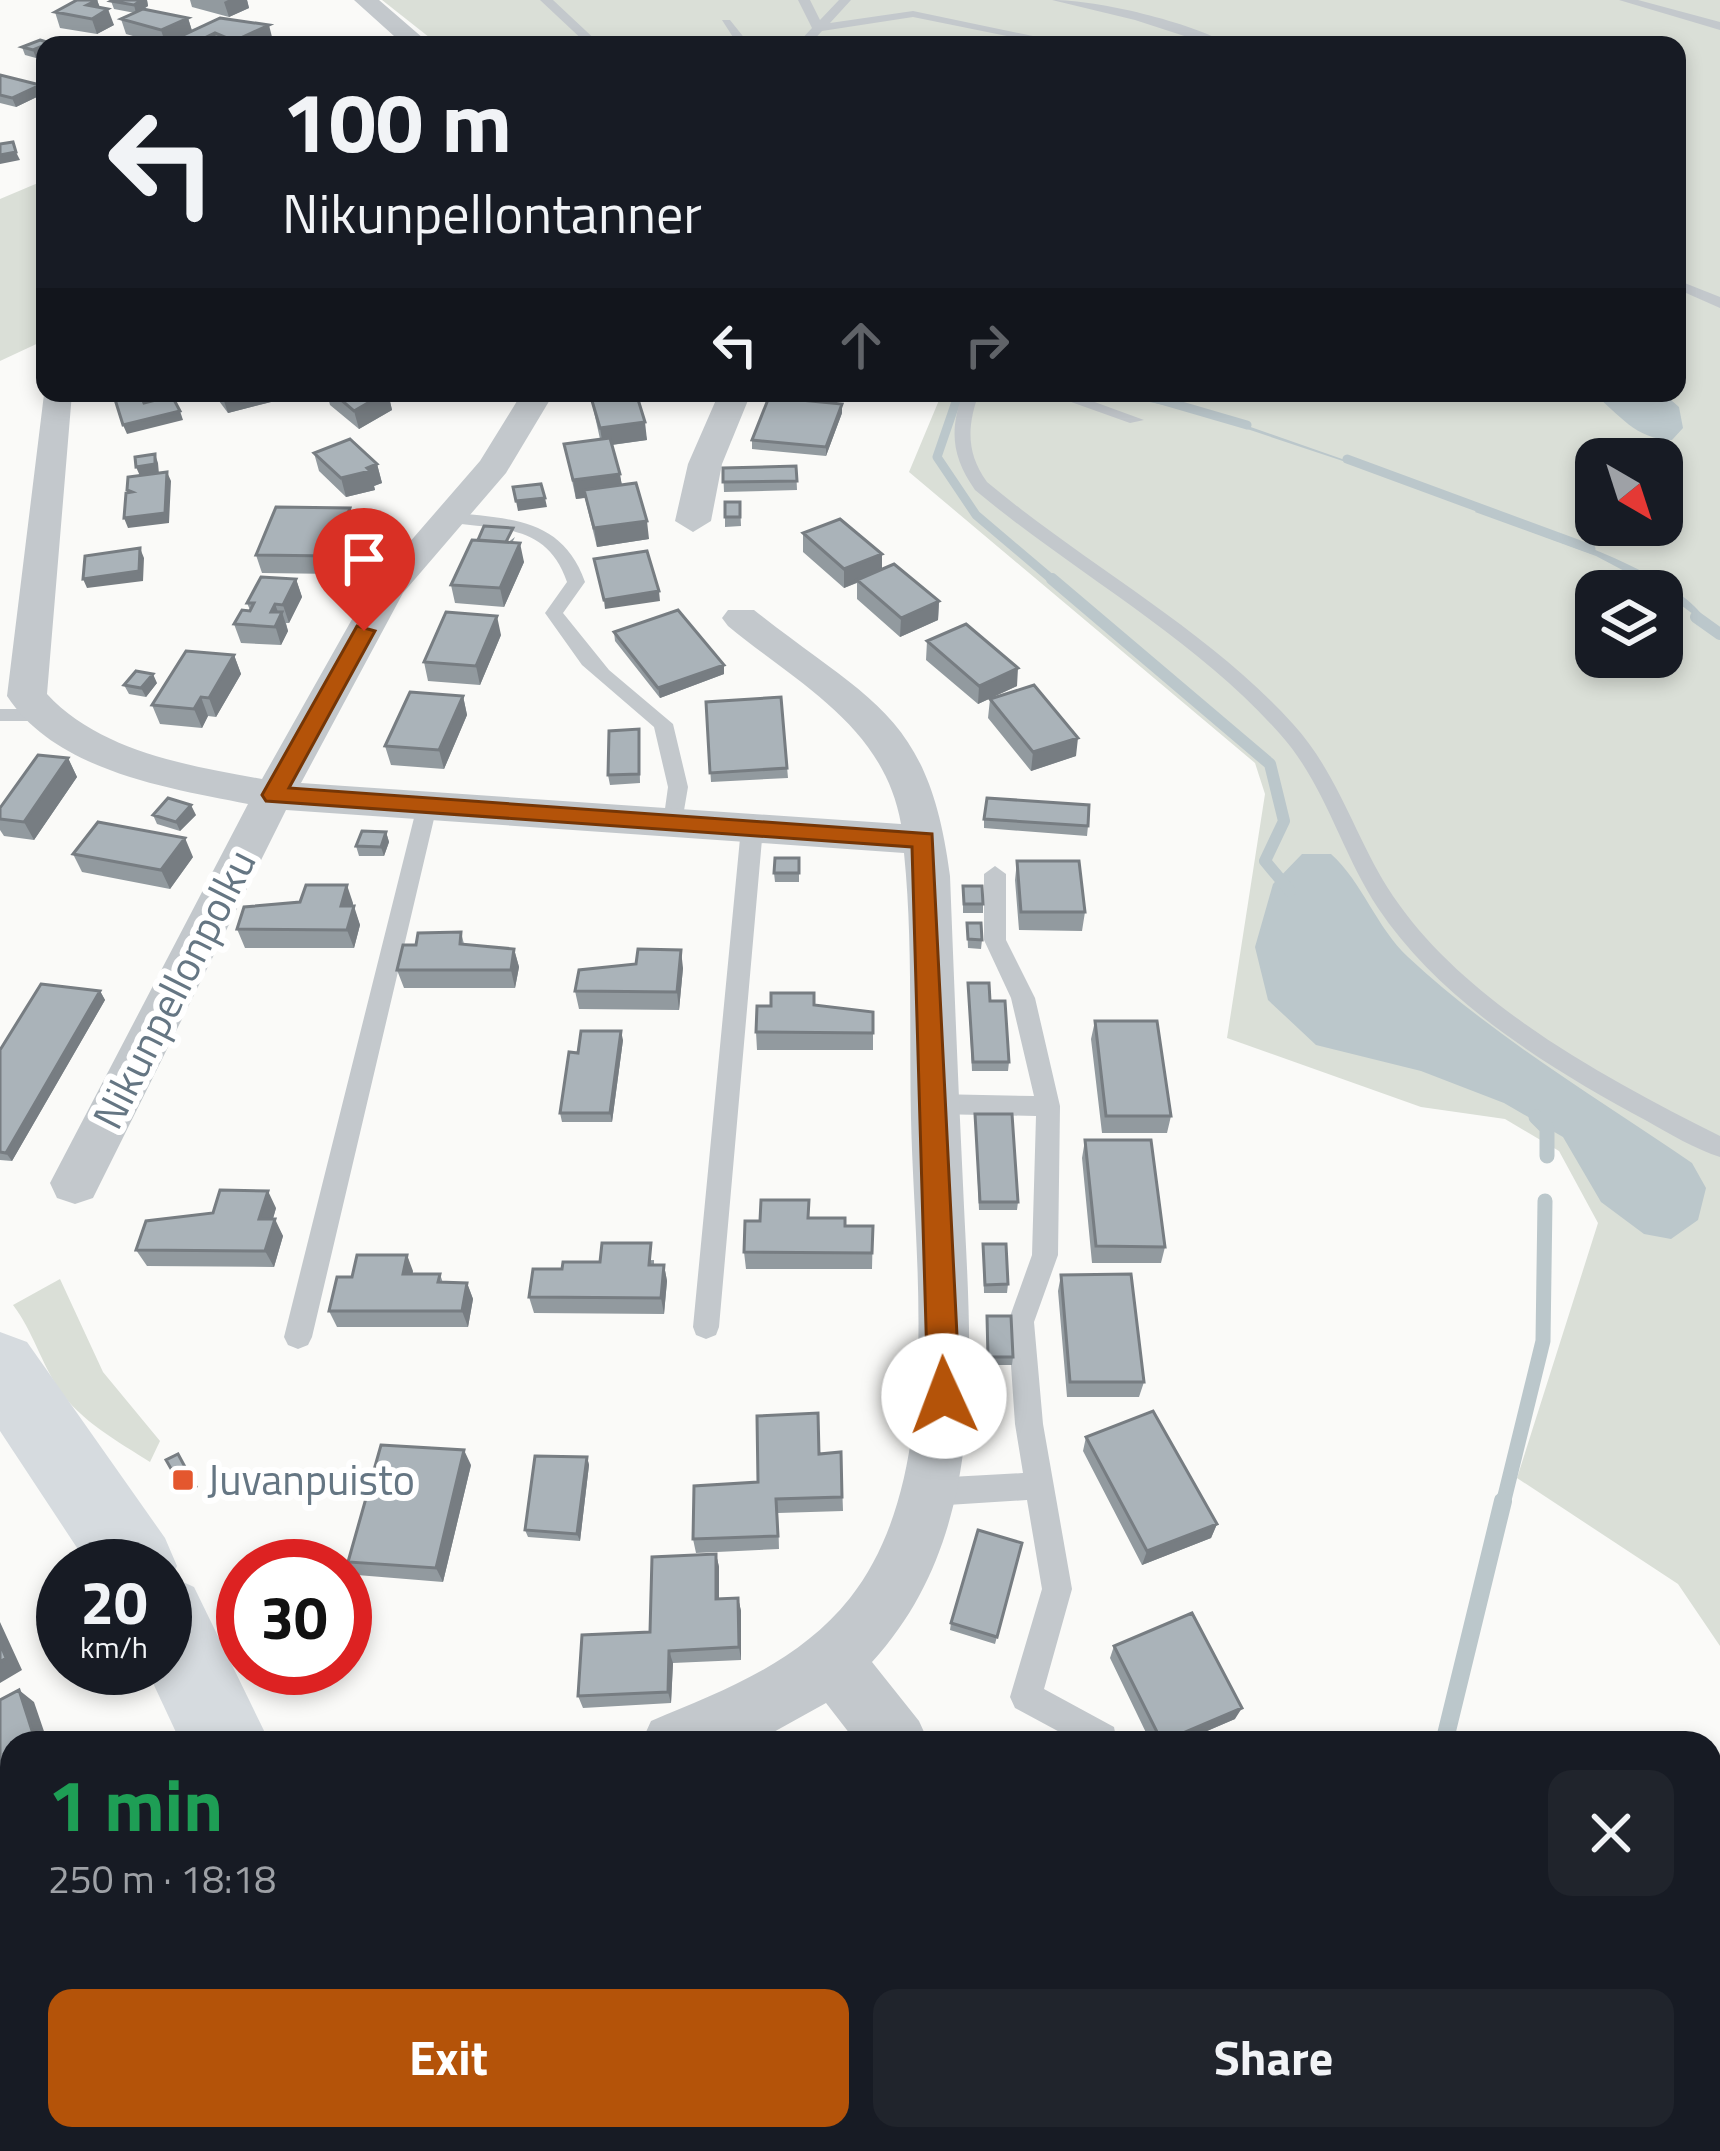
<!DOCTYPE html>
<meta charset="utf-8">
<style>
body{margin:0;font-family:"Titillium Web",sans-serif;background:#20242c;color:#f1f3f6;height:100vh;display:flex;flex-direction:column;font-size:45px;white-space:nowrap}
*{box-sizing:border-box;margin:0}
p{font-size:39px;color:#9ea1a6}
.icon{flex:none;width:66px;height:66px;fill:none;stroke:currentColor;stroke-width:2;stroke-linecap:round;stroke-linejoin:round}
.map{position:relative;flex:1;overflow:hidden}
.side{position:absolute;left:0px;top:1731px;width:1722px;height:420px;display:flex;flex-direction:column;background:#171b24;border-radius:36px 36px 0 0;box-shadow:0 6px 18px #0003}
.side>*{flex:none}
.top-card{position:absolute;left:36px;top:36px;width:1650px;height:366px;border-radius:24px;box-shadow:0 6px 18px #0003;background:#171b24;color:#f1f3f6;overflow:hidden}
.needle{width:78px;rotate:141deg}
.fabs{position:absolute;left:1575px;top:438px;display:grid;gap:24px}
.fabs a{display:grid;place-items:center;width:108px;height:108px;border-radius:24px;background:#171b24;box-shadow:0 6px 18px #0003;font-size:60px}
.speed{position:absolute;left:36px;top:1539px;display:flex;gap:24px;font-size:60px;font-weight:700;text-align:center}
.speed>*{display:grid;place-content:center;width:156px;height:156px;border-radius:50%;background:#171b24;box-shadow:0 6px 18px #0003;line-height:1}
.speed small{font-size:30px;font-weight:400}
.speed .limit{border:18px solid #d22;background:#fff;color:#111}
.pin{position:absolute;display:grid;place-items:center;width:102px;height:102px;color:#fff;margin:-123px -51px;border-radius:50% 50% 50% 0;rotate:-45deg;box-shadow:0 0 12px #0007}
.pin .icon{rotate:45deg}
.me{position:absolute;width:132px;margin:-66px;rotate:358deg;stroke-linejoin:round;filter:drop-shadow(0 0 9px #0008)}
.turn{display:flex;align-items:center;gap:42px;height:252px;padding:0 48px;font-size:54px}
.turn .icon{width:156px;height:156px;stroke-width:2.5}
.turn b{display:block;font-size:84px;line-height:102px}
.lanes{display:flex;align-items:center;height:114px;padding:0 48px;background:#0003;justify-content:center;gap:60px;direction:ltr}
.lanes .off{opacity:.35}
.round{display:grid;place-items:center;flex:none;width:126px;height:126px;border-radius:24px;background:#20242c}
.head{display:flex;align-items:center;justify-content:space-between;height:204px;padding:0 48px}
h1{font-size:72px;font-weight:700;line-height:90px;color:#1e9e55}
.button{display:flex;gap:24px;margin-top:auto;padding:24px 48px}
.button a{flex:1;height:138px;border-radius:24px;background:#b45309;color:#fff;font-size:48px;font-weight:700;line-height:138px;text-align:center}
.button a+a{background:#20242c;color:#f1f3f6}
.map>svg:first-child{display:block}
.green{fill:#dadfd7;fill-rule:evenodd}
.water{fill:#bbc7cb}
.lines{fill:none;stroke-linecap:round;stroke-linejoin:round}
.stream-far3{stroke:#bbc7cb;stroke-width:9}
.stream-far2{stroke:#bbc7cb;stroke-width:12}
.stream-far1{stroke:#bbc7cb;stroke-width:15}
.stream{stroke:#bbc7cb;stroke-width:18}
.lane{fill:#c3c8cc;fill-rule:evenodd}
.street{fill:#c3c8cc;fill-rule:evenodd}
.secondary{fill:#d6dbdf;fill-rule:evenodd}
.wall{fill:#929a9f}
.shaded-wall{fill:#777d82}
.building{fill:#aab3b9;stroke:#777d82;stroke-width:3}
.route{fill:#b45309;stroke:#753606;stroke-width:3}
.poi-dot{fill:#e4572e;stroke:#fff;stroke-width:4.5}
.labels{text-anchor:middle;stroke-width:12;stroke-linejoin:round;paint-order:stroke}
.street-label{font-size:42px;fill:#657683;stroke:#fff}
.poi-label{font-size:42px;fill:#657683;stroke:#fff;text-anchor:start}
</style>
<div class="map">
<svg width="1720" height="2151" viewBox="0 0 1720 2151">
<rect width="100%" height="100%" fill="#fafaf8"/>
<path class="green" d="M382 0H1720V1646L1678 1584 1517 1478 1598 1223 1559 1151 1505 1119 1421 1107 1227 1038 1265 794 1255 763 909 472 942 393H1677V45H439ZM1596 459H1662V525H1596ZM1596 591H1662V657H1596Z
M45 180V340L0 361V199Z
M60 1279 103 1372 160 1441 150 1462C119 1442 80 1421 59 1389 41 1363 33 1331 13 1305Z"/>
<path class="water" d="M1108 393 1188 405 1445 495 1196 412Z
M1593 393H1663L1679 407 1683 428 1672 440C1636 440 1619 414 1593 393Z
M1479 507C1532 527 1686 573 1709 626L1662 591 1596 556 1475 512Z
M1302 854H1331C1363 883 1376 927 1408 957 1494 1037 1596 1097 1692 1163L1706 1188 1698 1220 1671 1239 1644 1234 1601 1202 1563 1137 1504 1103 1421 1071 1316 1045 1268 1000 1255 947 1273 884Z"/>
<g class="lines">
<path class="stream-far3" d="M959 393 937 457 976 515 1055 582
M1137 393 1247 425
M1347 459 1591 549"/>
<path class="stream-far2" d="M1052 579 1270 764 1284 821 1265 861 1290 891
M1696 617 1720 634"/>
<path class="stream-far1" d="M1536 1117 1547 1128V1156
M1503 1504 1543 1341 1545 1201"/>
<path class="stream" d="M1444 1743 1503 1501
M1266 2151 1274 2139"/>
<path class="lane" d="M540 0H553L601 45H588Z
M798 0H810L820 20 839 0H851L830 23 913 11 1076 45H1052L913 17 822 31 809 45H796L812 28Z
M1052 0C1099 0 1190 22 1230 45H1212L1135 20Z
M1619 0H1638L1720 22V30Z
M722 20H730L750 45H738Z
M1677 280 1720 297V308L1677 289Z
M963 393H979C967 426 966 453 987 482 1086 565 1206 628 1293 724 1339 774 1356 841 1393 896 1466 1004 1606 1079 1720 1136V1157C1695 1149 1670 1134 1647 1121 1549 1068 1441 1002 1378 908 1341 852 1325 784 1280 734 1194 637 1074 573 975 490 952 457 949 431 963 393Z
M1046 393H1070L1144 420 1130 423Z
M447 512C507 519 562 516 585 582L563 613 609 670 673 724 688 787 681 828 674 830 663 823 668 787 654 727 582 665 545 613 567 582C546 520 494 531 441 521V513Z
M0 709H39L49 715 39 721H0Z
M427 799 437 806 312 1337 308 1345 298 1349 288 1345 284 1337 417 806Z
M752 821 763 828 719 1327 716 1335 706 1339 696 1335 693 1327 741 828Z
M995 866 1006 874V940L1035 998 1060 1106 1058 1255 1034 1322 1043 1424 1072 1589 1044 1689 1114 1727 1117 1743H1080L1015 1708 1010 1697 1042 1589 1027 1500 932 1506 922 1502 918 1492 922 1482 932 1478 1023 1473 1015 1424 1008 1322 1032 1255 1036 1116 935 1114 926 1111 923 1104 926 1097 935 1094 1034 1096 1011 998 984 940V874Z
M1710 2072 1720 2076V2118L1710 2114Z"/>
<path class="street" d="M354 0H379L431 45H404Z
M45 386V393H72L47 694C99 751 189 766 262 779L369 589 480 461 522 393H554L506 473 403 593 301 783 901 824C884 726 798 684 728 626L722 618 728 610H754C871 703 929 713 950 876 954 979 958 1082 963 1185 970 1349 992 1531 872 1662L919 1721 929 1743H857L826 1703 754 1743H641L651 1721C725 1690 798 1663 850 1598 946 1476 914 1264 911 1118 909 1030 913 941 904 853L286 810 93 1198 75 1204 57 1198 50 1183 248 804C167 788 56 771 7 696Z
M719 393H751L722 464 711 521 693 532 675 521 688 464Z
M1620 2139H1699L1704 2151H1625Z"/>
<path class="secondary" d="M0 1332 27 1342 165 1538 177 1566 172 1577 194 1587 270 1743H181L146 1668H165V1566H89L0 1431Z
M316 2139H416L418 2151H318Z"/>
</g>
<path class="wall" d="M97 0 100 8 114 25 97 34 60 28 55 12Z
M113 0H147L148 6 144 9 188 18 192 31 273 41 269 43 277 45H174V42L164 45 126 34 121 19 135 13 114 9 111 1Z
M190 0H247L249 8 229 17 192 7Z
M40 40 36 58 25 55 22 47Z
M0 75 43 94 16 107 0 103Z
M213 393H268L271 402 228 413Z
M327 393H388L392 410 359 429 330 405Z
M636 393 647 440 612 445 622 485 649 539 597 547 585 498 576 499 564 444 600 439 590 394 638 393Z
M842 413 826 456 752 449V440Z
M314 453 377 464 382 483 374 486 375 490 346 497 319 471Z
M796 466 797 490 724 492 723 468Z
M725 502H740L741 526 725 527Z
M350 508 355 527 337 574 262 573 256 555Z
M803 533 882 569 939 601 938 620 900 637 857 599V583L844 588 803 552Z
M515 537 512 543 524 562 504 607 455 603 451 585Z
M296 579 302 597 289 623H286L288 631 281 645 241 643 234 624 250 610 247 603Z
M614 632 724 665V674L660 698 615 641Z
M501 635 480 685 428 681 424 662Z
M927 641 1017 686 978 704 926 660Z
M234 655 241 674 216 717 208 716 202 728 160 724 152 705Z
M157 683 146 697 129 694 124 685Z
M463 696 467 715 444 769 391 765 385 746Z
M781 697 788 778 711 782 706 702Z
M990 699 1076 756 1031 771 988 718Z
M639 729 640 783 610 785 608 775Z
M68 758 77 777 34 840 4 836 0 830V808Z
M153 815H196L180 831 157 824Z
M984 819 1088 826 1087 836 984 828Z
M386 832 389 842 384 856H359L356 846Z
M73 854 193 857 170 889 82 872Z
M799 858V882H775L774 873Z
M1017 861 1085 912 1082 931 1019 930 1015 880Z
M963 886 983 904V913H963Z
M353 903V906L360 925 354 948H245L237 929Z
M967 923 982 940 981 949 968 948Z
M461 932 464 944 514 949 519 967 515 988H404L397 970 416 945Z
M683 968 679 1010 579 1009 575 991Z
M968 983 990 1001 1009 1062 1008 1071H972Z
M100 991 105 1000 12 1161 0 1160V1050Z
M815 1005 873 1012V1050H757L756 1032Z
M1095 1021 1171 1116 1167 1133H1102L1091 1039Z
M623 1040 612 1122H562L560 1113 578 1053Z
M975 1114 1018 1202 1017 1210H979Z
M1085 1140 1165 1247 1161 1263H1092L1082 1158Z
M276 1208 273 1219 283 1236 274 1267 147 1266 136 1250Z
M810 1218 845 1226H873L872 1269H746L744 1252Z
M983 1244 1008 1284 1007 1293H984Z
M407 1255 413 1274H440L443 1283H467L473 1299 468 1327H337L329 1311 352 1277Z
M654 1260V1265H664L667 1281 664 1314 534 1313 529 1297 562 1269 600 1262Z
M1061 1275 1144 1382 1139 1397H1067L1058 1291Z
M987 1316 1013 1357 1012 1365H987Z
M1086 1437 1217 1524 1211 1538 1142 1565 1083 1451Z
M841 1452 843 1511 778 1513 779 1549 696 1553 693 1539 758 1482 819 1454Z
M587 1457 589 1465 580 1541 528 1537 525 1530Z
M471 1465 443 1582 357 1575 348 1562Z
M1022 1543 995 1644 950 1630 951 1623Z
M716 1554 719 1567V1599L738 1598 741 1611V1660L673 1663 671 1703 583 1708 578 1696 650 1632Z
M1114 1646 1235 1719 1179 1743H1151L1110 1658Z
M1710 1834 1720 1842V1970L1710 1974Z"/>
<path class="shaded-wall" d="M97 0 102 13 108 9 114 25 97 34 87 5Z
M142 0H147L148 6 136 13 134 5Z
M228 0H247L249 8 229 17 224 2Z
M188 18 193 34 173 40 174 42 166 45 161 30Z
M269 25 273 41 264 45H235L234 41Z
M215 33 218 45H190Z
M45 45V55L36 58 33 50Z
M40 85 43 94 16 107 12 98Z
M16 152 20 160 0 164V155Z
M228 393H268L271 402 228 413 222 395Z
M388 393 392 410 359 429 354 411Z
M842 404V413L826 456V447Z
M180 411 183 420 127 434 123 425Z
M645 422 647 440 603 446 600 428Z
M155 454 158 463 159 474 140 476 136 467Z
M377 464 382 483 374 486 375 490 346 497 341 478Z
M167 472 171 481 169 523 128 528 124 518Z
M620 474 623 492 576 499 573 480Z
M545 498 547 507 518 511 516 501Z
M350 508 355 527 337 574 332 556Z
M647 521 649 539 597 547 594 528Z
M520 543 524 562 504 607 500 588Z
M140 548 144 558 143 581 87 588 83 579Z
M882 554V572L844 588V569Z
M296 579 302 597 289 623 283 605Z
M659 591 660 601 605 609 604 600Z
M939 601 938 620 900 637 901 618Z
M275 604 280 617 282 612 288 631 281 645 271 612Z
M497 616 501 635 480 685 476 666Z
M234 655 241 674 216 717 209 698Z
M724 665V674L660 698 658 688Z
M1018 668 1017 686 978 704 979 686Z
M153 674 157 683 146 697 141 688Z
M463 696 467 715 444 769 439 750Z
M201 697 208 716 202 728 194 709Z
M1078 738 1076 756 1031 771 1033 752Z
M68 758 77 777 34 840 24 822Z
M191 805 196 815 180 831 176 822Z
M386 832 389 842 384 856 381 847Z
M185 838 193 857 170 889 161 870Z
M347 885 353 903 348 925 341 906Z
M354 906 360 925 354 948 347 930Z
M514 949 519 967 515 988 511 970Z
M681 950 683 968 679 1010 677 992Z
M100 991 105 1000 12 1161 6 1153Z
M621 1031 623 1040 612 1122 610 1113Z
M268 1191 276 1208 268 1235 259 1219Z
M275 1219 283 1236 274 1267 265 1251Z
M407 1255 413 1271 410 1290 403 1274Z
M664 1265 667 1281 664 1314 661 1298Z
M467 1283 473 1299 468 1327 462 1311Z
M464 1450 471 1465 443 1582 436 1568Z
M178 1454 198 1487 186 1493 181 1486Z
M587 1457 589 1465 580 1541 577 1534Z
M1217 1524 1211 1538 1142 1565 1147 1551Z
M716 1554 719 1567V1612L716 1599Z
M738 1598 741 1611V1660L739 1647Z
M0 1622 22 1670 0 1683Z
M669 1651 673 1663 671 1703 668 1692Z
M19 1690 34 1702 48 1743H36Z
M1242 1708 1235 1719 1179 1743H1161Z
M12 1914V1932L0 1938V1921Z
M143 2139H151L153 2151H146Z"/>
<path class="building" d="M77 0H97L87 5 108 9 92 19 55 12Z
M113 0H142L134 5 111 1Z
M143 9 188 18 161 30 121 19Z
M220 18 269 25 234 41 215 33 190 45 173 40Z
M40 40 50 43 33 50 22 47Z
M0 75 40 85 12 98 0 95Z
M13 142 16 152 0 155V144Z
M113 393H140L144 403 172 396 180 411 123 425Z
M333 393H385L354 411Z
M636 393 645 422 600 428 590 394Z
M769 397 842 404 826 447 752 440Z
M610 438 620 474 573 480 564 444Z
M350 439 377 464 367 468 370 471 341 478 314 453Z
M155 454V464L136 467 135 457Z
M796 466 797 481 723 482V468Z
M167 472 165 513 124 518 126 493 132 492 127 490 128 477Z
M636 483 647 521 594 528 584 490Z
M541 484 545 498 516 501 513 487Z
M725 502H740V517H725Z
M276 507 350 508 332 556 256 555Z
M840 519 882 554 844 569 803 533Z
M484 526 513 528 506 542 478 540Z
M472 540 520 543 500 588 451 585Z
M140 548 139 571 83 579 85 556Z
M647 551 659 591 604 600 594 559Z
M894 564 939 601 901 618 857 580Z
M261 577 296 579 283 605 275 604 271 612H282L275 627 234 624 242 610 250 611 254 603H247Z
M678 610 724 665 658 688 614 632Z
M446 612 497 616 476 666 424 662Z
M966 624 1018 668 979 686 927 641Z
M186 651 234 655 209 698 201 697 194 709 152 705Z
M136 671 153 674 141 688 124 685Z
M1034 685 1078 738 1033 752 990 699Z
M410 692 463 696 439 750 385 746Z
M781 697 787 768 710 773 706 702Z
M639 729V774L608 775 609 731Z
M38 755 68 758 24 822 0 819V808Z
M168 798 191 805 176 822 153 815Z
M987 798 1089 805 1088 826 984 819Z
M98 822 185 838 161 870 73 854Z
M362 831 386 832 381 847 356 846Z
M775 858H799V873H774Z
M1017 861H1079L1085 912H1021Z
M306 885H347L341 906H354L347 930 237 929 244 907 300 902Z
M963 886H982L983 904H964Z
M967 923H981L982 940 968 939Z
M461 932 460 944 514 949 511 970H397L403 945H416L418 933Z
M638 949 681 950 677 992 575 991 579 970 636 964Z
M968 983H989L990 1001H1005L1009 1062H973Z
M41 984 100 991 6 1153 0 1152V1050Z
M771 993H814V1005L873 1012V1033L756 1032 757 1006H771Z
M1095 1021H1157L1171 1116H1106Z
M581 1031H621L610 1113H560L569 1052 578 1053Z
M975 1114H1012L1018 1202H980Z
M1085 1140H1151L1165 1247 1096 1246Z
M220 1190 268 1191 259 1219H275L265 1251 136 1250 146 1221 213 1213Z
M761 1200H809L808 1218H845V1226H873L872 1253 744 1252 745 1221H760Z
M602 1243H651L649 1265H664L661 1298 529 1297 533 1269H562L563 1262H600Z
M983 1244H1006L1008 1284 985 1285Z
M357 1255H407L403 1274H440L438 1282 467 1283 462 1311H329L337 1277H352Z
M1131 1274 1144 1382H1070L1061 1275Z
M987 1316H1011L1013 1357H988Z
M1153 1411 1217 1524 1147 1551 1086 1437Z
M818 1413 819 1454 841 1452 842 1497 776 1499 778 1536 693 1539 694 1486 758 1482 757 1416Z
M381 1445 464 1450 436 1568 348 1562Z
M178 1454 192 1480 181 1486 166 1460Z
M535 1456 587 1457 577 1534 525 1530Z
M978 1530 1022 1543 997 1637 951 1623Z
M716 1554V1599L738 1598 739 1647 669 1651 668 1692 578 1696 582 1635 650 1632 652 1557Z
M1192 1613 1242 1708 1162 1742 1114 1646Z
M0 1643 6 1658 0 1662Z
M19 1690 36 1743H12V1914L0 1921V1700Z
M1710 1834 1720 1842V1960L1710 1951Z
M12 1964V2031L1 1969Z
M31 2139H143L146 2151H33Z
M757 2139H973L931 2151H759Z
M1095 2139H1131L1129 2151H1093Z"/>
<path class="route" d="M357 626 375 631 289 788 932 834 960 1396 955 1406 944 1410 933 1406 928 1396 912 847 266 801 262 795Z"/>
<rect class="poi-dot" x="171" y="1468" width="24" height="24" rx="6"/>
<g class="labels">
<g class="street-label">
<text transform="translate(174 989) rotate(-63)" y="15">Nikunpellonpolku</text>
</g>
<g class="poi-label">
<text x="207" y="1495">Juvanpuisto</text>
</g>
</g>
</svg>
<div class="fabs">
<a><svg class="needle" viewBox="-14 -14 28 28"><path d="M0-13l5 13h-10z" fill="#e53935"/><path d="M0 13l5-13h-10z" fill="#9ea1a6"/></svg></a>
<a><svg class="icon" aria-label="layers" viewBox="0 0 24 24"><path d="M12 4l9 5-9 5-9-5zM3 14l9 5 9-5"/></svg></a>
</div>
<div class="speed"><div>20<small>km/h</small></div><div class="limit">30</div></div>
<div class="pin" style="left:364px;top:631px;background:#d93025"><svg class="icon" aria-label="arrive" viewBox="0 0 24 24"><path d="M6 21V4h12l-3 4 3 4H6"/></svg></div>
<svg class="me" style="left:944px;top:1396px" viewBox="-20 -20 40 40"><circle r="19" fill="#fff"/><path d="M0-13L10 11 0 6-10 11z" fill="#b45309"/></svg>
<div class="top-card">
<div class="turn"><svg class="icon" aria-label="left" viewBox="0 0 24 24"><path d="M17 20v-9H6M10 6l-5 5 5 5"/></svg><div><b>100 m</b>Nikunpellontanner</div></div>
<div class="lanes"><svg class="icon" aria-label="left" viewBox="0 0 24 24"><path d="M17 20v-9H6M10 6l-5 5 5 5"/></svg><svg class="icon off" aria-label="ahead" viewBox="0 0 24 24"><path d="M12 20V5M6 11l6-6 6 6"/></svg><svg class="icon off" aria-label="right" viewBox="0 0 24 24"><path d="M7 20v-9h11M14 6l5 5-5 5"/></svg></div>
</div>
<section class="side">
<div class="head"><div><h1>1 min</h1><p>250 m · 18:18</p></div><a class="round"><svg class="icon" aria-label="close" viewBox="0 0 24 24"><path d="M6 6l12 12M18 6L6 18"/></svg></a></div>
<div class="button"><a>Exit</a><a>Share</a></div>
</section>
</div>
